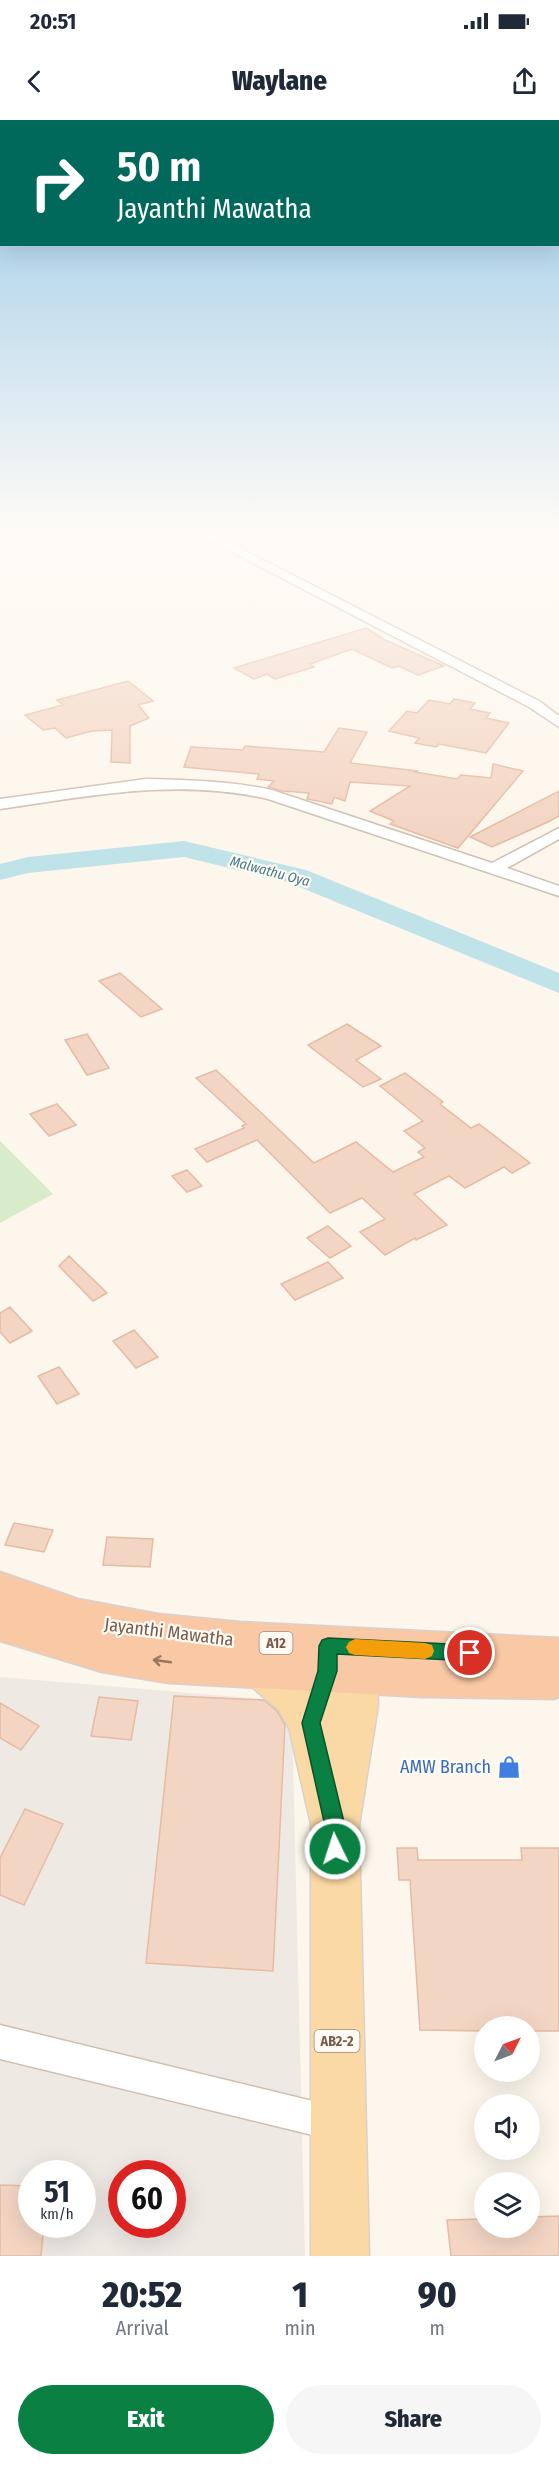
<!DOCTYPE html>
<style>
body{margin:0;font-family:"Fira Sans Condensed",sans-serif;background:#f6f6f7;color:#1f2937;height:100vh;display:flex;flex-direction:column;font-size:22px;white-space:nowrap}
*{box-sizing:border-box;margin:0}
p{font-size:20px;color:#747a83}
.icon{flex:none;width:33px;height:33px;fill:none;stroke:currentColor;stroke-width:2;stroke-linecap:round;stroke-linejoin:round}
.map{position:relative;height:2136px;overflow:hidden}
.side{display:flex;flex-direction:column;background:#fff;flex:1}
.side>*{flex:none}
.hud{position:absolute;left:0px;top:0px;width:560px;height:126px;box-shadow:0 6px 24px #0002;background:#00695c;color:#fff;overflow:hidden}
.needle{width:39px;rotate:48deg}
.buttons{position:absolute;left:474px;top:1896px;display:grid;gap:12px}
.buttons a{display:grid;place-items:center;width:66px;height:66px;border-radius:50%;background:#fff;box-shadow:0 6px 24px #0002;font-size:30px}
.speed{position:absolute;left:18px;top:2040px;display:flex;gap:12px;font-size:30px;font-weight:700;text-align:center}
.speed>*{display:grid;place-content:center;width:78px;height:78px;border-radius:50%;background:#fff;box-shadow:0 6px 24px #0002;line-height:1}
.speed small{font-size:15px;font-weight:400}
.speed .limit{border:9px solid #d22;background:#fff;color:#111}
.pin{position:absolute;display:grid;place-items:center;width:51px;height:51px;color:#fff;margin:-26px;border:3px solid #fff;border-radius:50%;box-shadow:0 2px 6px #0007}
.me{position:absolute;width:66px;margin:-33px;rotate:356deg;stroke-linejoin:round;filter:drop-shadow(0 0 4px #0008)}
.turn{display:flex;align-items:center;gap:21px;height:126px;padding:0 18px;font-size:27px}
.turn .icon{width:78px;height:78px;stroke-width:2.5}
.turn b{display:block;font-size:42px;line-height:51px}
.eta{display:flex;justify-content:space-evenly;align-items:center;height:102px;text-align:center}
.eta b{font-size:36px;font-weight:800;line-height:42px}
.button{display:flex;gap:12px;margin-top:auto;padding:12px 18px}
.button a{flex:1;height:69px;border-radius:36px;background:#0b8043;color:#fff;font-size:24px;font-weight:800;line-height:69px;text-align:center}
.button a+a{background:#f6f6f7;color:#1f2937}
.status{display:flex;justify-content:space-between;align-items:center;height:42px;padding:0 30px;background:#fff;direction:ltr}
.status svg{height:16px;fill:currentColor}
header{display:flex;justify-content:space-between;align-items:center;height:78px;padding:0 18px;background:#fff;font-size:27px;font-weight:800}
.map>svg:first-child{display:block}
.industrial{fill:#efe9e4;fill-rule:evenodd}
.green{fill:#d8ecc9}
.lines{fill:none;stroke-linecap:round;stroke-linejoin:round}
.river{fill:#bfe3e8;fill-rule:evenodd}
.building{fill:#f3d5c3;stroke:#e6bba3;stroke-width:1.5}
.minor-casing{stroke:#d1beb0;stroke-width:3}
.primary-casing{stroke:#dad1cd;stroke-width:3}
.trunk-casing{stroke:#dad1cd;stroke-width:3}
.minor{fill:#fff;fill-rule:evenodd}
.primary{fill:#fbd9a5;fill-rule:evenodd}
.trunk{fill:#f9c8a4;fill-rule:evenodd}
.oneway{stroke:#9a7763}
.route{fill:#0b8043;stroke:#07532c;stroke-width:1.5}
.slow{fill:#f59e0b}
.labels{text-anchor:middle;stroke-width:4.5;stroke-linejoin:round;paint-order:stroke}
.far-water-label{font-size:14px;font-style:italic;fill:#437c86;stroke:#fffaf3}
.shield{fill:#fffaf3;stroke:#a28b7f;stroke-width:1.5}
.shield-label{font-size:14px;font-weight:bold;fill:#7a5c4d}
.near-street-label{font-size:18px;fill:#7a5c4d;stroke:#fffaf3}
.near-shop-label{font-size:18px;fill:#366cbe;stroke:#fffaf3;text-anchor:end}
</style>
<div class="status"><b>20:51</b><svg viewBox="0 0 49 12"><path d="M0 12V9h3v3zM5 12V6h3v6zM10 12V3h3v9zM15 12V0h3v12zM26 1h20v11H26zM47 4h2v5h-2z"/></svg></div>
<header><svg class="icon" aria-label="back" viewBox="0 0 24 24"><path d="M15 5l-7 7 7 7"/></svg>Waylane<svg class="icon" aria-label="share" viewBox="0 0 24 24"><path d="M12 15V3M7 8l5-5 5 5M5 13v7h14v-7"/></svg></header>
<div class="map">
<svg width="559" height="2136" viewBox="0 0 559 2136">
<rect width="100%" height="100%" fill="#fdf6ec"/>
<path class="industrial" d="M0 1557 274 1580 292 1598 305 2136H0ZM32 2054H82V2104H32ZM122 2054H172V2104H122Z"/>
<path class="green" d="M0 1021 53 1074 0 1103Z"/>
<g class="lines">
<path class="river" d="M184 721 306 750 559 853V873L287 762 184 737 28 753 0 760V744L28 737Z"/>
</g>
<path class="building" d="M366 508 385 520 444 546 418 555 399 546 392 548 352 529 310 544 314 547 275 559 267 554 254 559 234 548Z
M128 561 153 581 138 585 149 598 130 606V643L111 642 112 610 92 611 66 618 55 608 43 610 25 595 63 585 57 580Z
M454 579 475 583 470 589 490 593 486 598 509 603 486 633 439 624 436 627 415 623 419 618 389 611 407 591 417 593 429 580 450 584Z
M339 608 367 612 350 643 417 651 415 652 457 659 461 655 491 658 493 644 523 651 458 728 390 704 394 701 370 691 410 666 350 662 345 681 334 677 332 684 307 679 309 673 282 671 268 667 274 661 257 659 259 654 184 647 191 627 243 630 245 626 324 632Z
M559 671V696L550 701 492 727 470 717Z
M120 853 162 889 141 897 99 861Z
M347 904 381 926 356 940 381 959 363 967 308 925Z
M87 914 109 948 87 955 65 920Z
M216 950 314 1043 356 1022 393 1052 424 1037 418 1032 425 1028 404 1011 423 1001 380 966 405 953 443 982 440 984 471 1008 479 1004 530 1043 512 1053 504 1047 465 1068 449 1056 414 1074 447 1105 416 1120 415 1118 385 1135 360 1112 385 1099 362 1078 330 1093 257 1020 207 1042 195 1029 244 1008 242 1006 246 1004 196 958Z
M57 984 76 1005 49 1016 30 994Z
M187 1050 202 1066 187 1072 172 1056Z
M328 1106 351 1126 330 1138 307 1118Z
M69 1136 107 1173 93 1181 59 1146Z
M328 1142 343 1158 295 1180 281 1164Z
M10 1187 32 1211 10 1223 0 1212V1193Z
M134 1210 158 1237 136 1248 113 1221Z
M59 1247 79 1274 57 1284 38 1256Z
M14 1403 53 1410 44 1432 5 1425Z
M107 1417 153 1419 150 1447 103 1445Z
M174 1576 264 1580 277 1591 285 1605 273 1851 146 1843Z
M99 1577 138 1581 131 1620 91 1616Z
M0 1583 39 1606 21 1630 0 1618Z
M25 1689 63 1704 24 1785 0 1775V1738Z
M397 1728H417L418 1740H522L521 1728H559V1911H530V1906H484V1911L420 1910 410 1760H399Z
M0 2065 32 2066V2104H44L41 2136H0Z
M559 2096V2136H451L447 2100 484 2099V2108H530V2097Z"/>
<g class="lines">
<g class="minor-casing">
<path id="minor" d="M186 408H201L539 581 559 596V607L529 587Z
M146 659C189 660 230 661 272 670L492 743 559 708V719L507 748 559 766V776L268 679C175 658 92 676 0 689V679Z
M0 1905 337 1987 349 1992 354 2004 349 2016 337 2021 0 1939Z"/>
</g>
<g class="primary-casing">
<path id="primary" d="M328 1508 342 1513 354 1509 369 1514 376 1528 378 1585 359 1706 369 2136H311V1704L289 1608 279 1590 246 1562 240 1548 246 1534 262 1528 278 1534 304 1556 306 1527 313 1513Z"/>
</g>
<g class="trunk-casing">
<path id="trunk" d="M0 1452 78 1479 158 1494 240 1502 559 1518V1577L554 1579 423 1577 169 1563 102 1552 0 1521Z"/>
</g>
<use href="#minor" class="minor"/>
<use href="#primary" class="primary"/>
<use href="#trunk" class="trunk"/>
</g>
<defs><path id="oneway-shaft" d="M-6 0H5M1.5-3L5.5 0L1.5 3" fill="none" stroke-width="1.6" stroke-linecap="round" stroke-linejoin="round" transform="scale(1.5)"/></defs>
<use class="oneway" href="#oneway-shaft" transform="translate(162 1541) rotate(-172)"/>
<linearGradient id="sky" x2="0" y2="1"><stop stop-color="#97c7e8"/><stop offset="0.58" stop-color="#fefbf6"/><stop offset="1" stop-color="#fefbf6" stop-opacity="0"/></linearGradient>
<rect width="559" height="707" fill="url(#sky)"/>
<path class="route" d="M328 1518 470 1525 476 1527 479 1533 476 1539 470 1541 337 1534V1551L320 1603 345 1706V1729L342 1736 335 1739 328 1736 325 1729V1706L302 1603 318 1551 319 1526 322 1520Z"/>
<path class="slow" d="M355 1519 425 1523 432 1525 434 1531 432 1536 425 1539 355 1535 349 1533 346 1527 349 1522Z"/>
<defs>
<g id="shop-bare" transform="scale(1.8)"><path d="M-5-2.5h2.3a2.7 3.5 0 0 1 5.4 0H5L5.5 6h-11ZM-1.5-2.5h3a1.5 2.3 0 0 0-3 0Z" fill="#3f7fe0" stroke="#fffaf3" stroke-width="2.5" paint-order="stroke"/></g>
</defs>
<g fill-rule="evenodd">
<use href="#shop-bare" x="509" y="1647"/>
</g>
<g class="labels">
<g class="far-water-label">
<text transform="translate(270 751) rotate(15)" y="5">Malwathu Oya</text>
</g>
<g class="shield">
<rect x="259.5" y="1512" width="33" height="22" rx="4.5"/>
<rect x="314.5" y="1910" width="45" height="22" rx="4.5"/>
</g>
<g class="shield-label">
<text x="276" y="1528">A12</text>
<text x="337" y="1926">AB2-2</text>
</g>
<g class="near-street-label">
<text transform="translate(169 1512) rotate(7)" y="6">Jayanthi Mawatha</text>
</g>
<g class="near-shop-label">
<text x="491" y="1653">AMW Branch</text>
</g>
</g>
</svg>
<div class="buttons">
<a><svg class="needle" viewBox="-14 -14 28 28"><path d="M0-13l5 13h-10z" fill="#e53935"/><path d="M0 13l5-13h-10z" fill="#747a83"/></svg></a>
<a><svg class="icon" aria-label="sound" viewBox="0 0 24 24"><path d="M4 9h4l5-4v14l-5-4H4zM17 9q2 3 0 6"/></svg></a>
<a><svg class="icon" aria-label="layers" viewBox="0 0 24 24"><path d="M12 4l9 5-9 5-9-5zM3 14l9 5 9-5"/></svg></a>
</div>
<div class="speed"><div>51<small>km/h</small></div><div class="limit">60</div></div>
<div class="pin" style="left:470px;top:1533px;background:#d93025"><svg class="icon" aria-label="arrive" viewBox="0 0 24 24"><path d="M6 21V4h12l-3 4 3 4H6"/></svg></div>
<svg class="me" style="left:335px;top:1729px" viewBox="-20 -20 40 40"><circle r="17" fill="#0b8043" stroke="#fff" stroke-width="3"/><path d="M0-11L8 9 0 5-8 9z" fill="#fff"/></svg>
<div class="hud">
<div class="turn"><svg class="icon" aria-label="right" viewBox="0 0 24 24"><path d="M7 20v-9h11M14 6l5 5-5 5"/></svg><div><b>50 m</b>Jayanthi Mawatha</div></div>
</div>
</div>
<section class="side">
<div class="eta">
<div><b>20:52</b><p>Arrival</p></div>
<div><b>1</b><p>min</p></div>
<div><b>90</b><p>m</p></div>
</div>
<div class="button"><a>Exit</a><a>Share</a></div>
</section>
